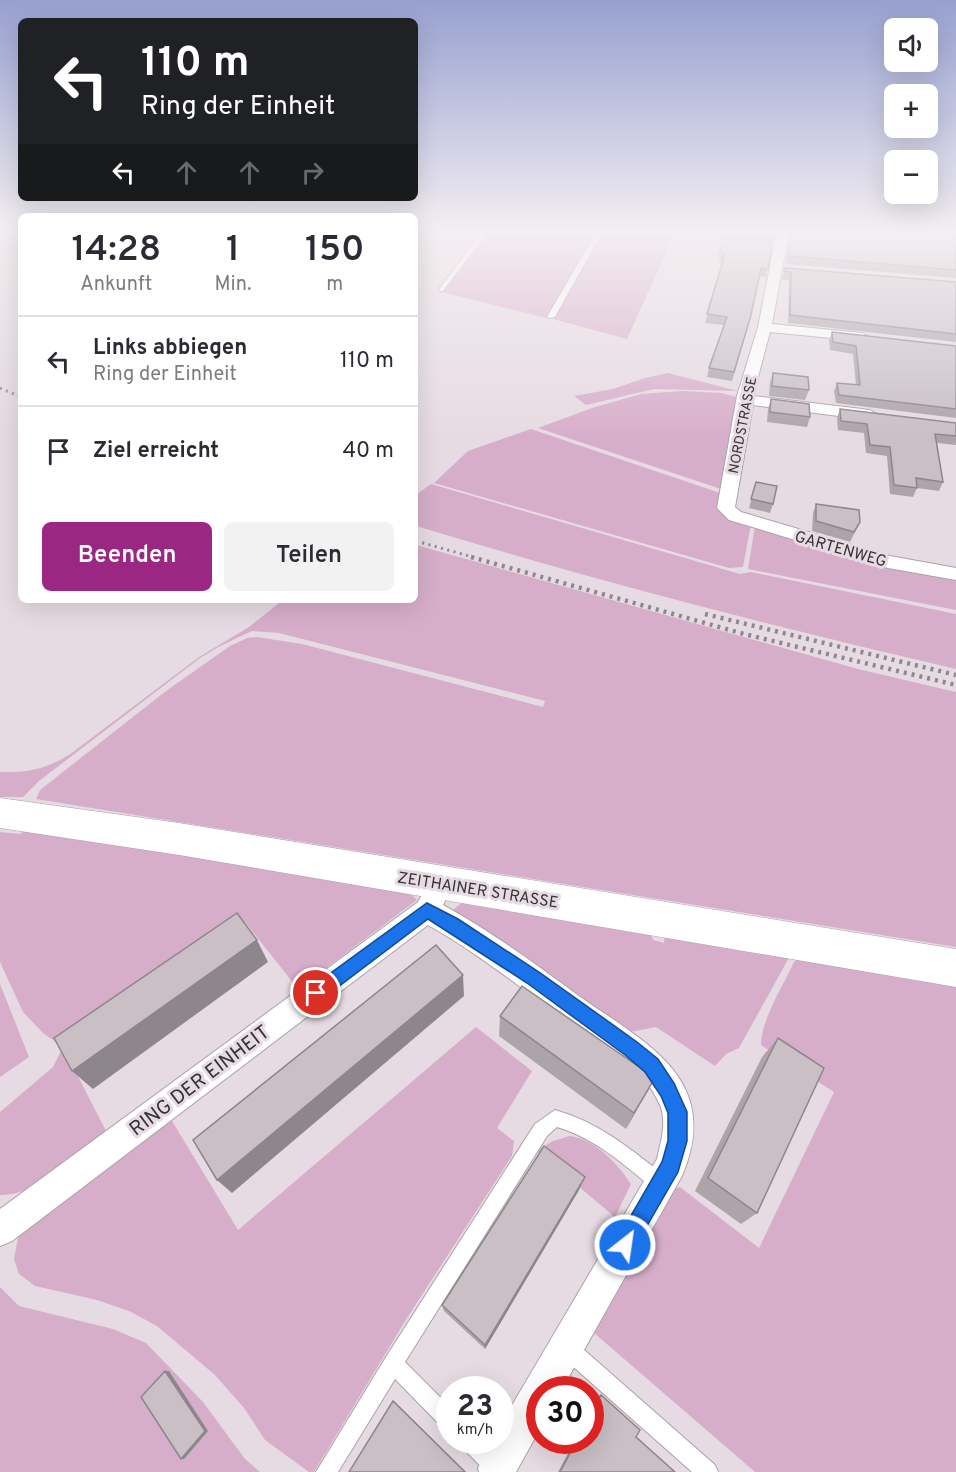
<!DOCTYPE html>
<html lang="de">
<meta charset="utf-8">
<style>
body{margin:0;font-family:Overpass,sans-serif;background:#f2f2f3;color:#2b2b33;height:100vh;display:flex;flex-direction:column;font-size:22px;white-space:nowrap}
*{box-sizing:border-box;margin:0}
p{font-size:20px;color:#7c7c81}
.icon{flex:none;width:33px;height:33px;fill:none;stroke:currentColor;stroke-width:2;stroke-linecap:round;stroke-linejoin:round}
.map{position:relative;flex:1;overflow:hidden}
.panel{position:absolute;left:18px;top:213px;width:400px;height:390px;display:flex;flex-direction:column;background:#fff;border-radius:9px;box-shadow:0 6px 24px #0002}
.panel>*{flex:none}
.hud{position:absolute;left:18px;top:18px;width:400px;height:183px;border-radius:9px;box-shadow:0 6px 24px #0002;background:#202124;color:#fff;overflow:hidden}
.buttons{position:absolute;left:884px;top:18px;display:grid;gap:12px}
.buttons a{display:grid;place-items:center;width:54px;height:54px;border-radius:9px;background:#fff;box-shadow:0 6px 24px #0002;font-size:30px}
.speed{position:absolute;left:436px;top:1376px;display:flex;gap:12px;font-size:30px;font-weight:700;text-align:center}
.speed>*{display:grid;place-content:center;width:78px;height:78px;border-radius:50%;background:#fff;box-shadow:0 6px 24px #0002;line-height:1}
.speed small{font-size:15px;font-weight:400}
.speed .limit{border:9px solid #d22;background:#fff;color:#111}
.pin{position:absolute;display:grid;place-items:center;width:51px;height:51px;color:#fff;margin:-26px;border:3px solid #fff;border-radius:50%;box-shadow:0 2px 6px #0007}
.me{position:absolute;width:66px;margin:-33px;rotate:30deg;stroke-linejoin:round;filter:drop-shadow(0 0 4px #0008)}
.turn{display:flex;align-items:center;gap:21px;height:126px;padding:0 24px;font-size:27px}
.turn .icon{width:78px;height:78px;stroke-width:2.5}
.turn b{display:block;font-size:42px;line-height:51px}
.lanes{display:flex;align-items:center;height:57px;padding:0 24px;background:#0003;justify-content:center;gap:30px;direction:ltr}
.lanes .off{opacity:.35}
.eta{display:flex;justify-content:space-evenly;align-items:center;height:102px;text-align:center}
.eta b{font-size:36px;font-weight:600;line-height:42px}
.cta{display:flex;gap:12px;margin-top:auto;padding:12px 24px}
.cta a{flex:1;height:69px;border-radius:9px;background:#9b2782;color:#fff;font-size:24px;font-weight:600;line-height:69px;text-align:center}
.cta a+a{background:#f2f2f3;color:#2b2b33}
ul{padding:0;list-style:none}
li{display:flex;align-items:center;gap:18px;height:90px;padding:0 24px;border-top:2px solid #e1e1e2}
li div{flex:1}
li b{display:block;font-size:22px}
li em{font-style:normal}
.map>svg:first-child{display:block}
.green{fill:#d7aeca}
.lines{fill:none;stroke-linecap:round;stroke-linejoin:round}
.lane-casing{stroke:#aba1a8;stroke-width:2}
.street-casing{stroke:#aba1a8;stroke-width:2}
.secondary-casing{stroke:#aba1a8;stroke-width:1}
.lane{fill:#fff;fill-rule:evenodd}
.street{fill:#fff;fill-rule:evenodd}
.secondary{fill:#fff;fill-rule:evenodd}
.rail-far1{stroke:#8f888c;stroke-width:3;stroke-dasharray:2 4.5;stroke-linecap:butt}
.rail{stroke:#8f888c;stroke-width:4.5;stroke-dasharray:3 5;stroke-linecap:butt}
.wall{fill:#ada4a9}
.shaded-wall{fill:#8d868a}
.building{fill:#c9bfc5;stroke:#8d868a;stroke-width:1.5}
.route{fill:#1a73e8;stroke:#114b97;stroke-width:1.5}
.labels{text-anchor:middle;stroke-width:6;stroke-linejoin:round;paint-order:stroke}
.far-street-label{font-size:14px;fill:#373335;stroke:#e6dbe2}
.street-label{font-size:16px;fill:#373335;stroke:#e6dbe2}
.near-street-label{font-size:20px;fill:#373335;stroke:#e6dbe2}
</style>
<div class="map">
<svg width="956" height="1472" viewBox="0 0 956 1472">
<rect width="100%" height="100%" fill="#e6dbe2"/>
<path class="green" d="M488 231H596L546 318 441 292Z
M603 231H656L674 235 627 339 553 319Z
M668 373 738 391 654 389 586 405 574 396 613 389 645 378Z
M683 391 722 393 740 398 724 490 538 428 592 408 641 394Z
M531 429 723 494 751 524 743 567 729 568 434 483 468 451Z
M431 484 740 574 751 572 956 614V669C774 627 594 580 416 526V495Z
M755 526 956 577V610L748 569Z
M416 545 858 669 956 692V947L36 799 40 790 166 691 230 646 247 638 257 637 302 644 543 707 545 701 279 633 252 631 220 646 200 658 39 781 23 797H0V772C27 773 46 769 69 755L199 657 249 627 283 600H416Z
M25 826 405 888 417 900 298 989 245 922 63 1047 106 1131C77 1154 38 1196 0 1195V1112L53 1067 63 1047 43 1033 23 1012 0 962V832L21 834Z
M463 902 650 929 653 940 664 943 665 932 791 954 739 1048 726 1054 715 1066 656 1027 625 1033 453 917 454 909Z
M801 956 956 982V1472H755L586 1326 665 1192 680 1187 759 1248 834 1092 761 1045C761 1020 783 986 794 962Z
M0 984 29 1057 0 1077Z
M476 1027 532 1071 497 1128 514 1141 512 1156 407 1318 314 1472H309L265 1440 244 1408 215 1375 157 1326 129 1311 97 1300 35 1286 19 1274 14 1259 18 1238 29 1220 169 1116 238 1230Z
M570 1136C596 1140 617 1163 631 1184L615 1217 536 1151 553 1141Z
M0 1287 19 1306 113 1329 146 1343 203 1402 245 1459 260 1472H0Z"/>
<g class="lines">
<g class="lane-casing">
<path id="lane" d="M483 231H489L443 291H439V289Z
M597 231H603L555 317 549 318 547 317Z
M660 231H674L742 244 739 246Z
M555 1110C598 1122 631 1149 666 1177L669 1183 666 1189 660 1192 654 1189C624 1165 595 1138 557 1127L547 1136 405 1362 450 1407V1431L443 1428 395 1379 338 1472H316L386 1357 535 1124Z
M567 1338 574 1341 715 1465 718 1472H692L560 1355 557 1348 560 1341Z
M459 1440H483L508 1465 511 1472H486L462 1447Z"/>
</g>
<g class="street-casing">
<path id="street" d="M777 231H789L772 324 862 333 869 337 862 341 770 332 753 396 870 410 878 415 870 420 753 405 735 507 741 512 890 556 956 568V580L888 568 729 520 717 508 737 396 758 327Z
M433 887 442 891 446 899 443 905C490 931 533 962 576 994 643 1042 724 1077 682 1176L562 1389H540V1429L516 1472H479L478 1468 492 1440H501V1424L657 1159C661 1141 667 1122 660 1105 643 1065 601 1046 568 1022 522 989 478 953 428 925L12 1241 0 1246V1209L418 902 424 891Z"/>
</g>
<g class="secondary-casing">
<path id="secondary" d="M0 798 179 823 956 949V987L179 855 0 828Z"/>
</g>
<use href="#lane" class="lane"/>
<use href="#street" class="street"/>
<use href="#secondary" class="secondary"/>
<path class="rail-far1" d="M0 388 21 397
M416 541 476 558"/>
<path class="rail" d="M471 557 744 634 956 685
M705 614 956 675"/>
</g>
<path class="wall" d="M718 231H775L766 277 759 276 749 324 732 381 707 377 709 368 724 325 705 323 722 263 718 262 724 238 717 236Z
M791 231H956V278L786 264Z
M785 268 956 282V342L788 323 789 280 782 279Z
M832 332 956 346V418L836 403 834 391 837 383 856 385 853 354 830 350 829 341Z
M773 373 809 390 805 400 769 396 770 383Z
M771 399 810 417 807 427 767 422 768 409Z
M840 409 956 423V445L937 443 943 482 939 491 917 488 913 497 890 494 887 456 866 453 864 433 838 430 837 418Z
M756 482 773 504 770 513 749 508Z
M816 504 860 522 850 542 812 531 813 513Z
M500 1016 655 1078 626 1129 499 1036Z
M778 1038 757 1213 741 1224 695 1191 762 1057Z
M579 1190 485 1349 444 1311 442 1305Z
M599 1395H601L636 1437 675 1472H558L575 1440H591V1411Z"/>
<path class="shaded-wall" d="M257 940 268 962 93 1089 72 1071Z
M463 975 464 996 232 1193 217 1180Z
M655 1078 645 1095 626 1129 634 1113Z
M585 1177 579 1190 485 1349V1345Z
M165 1371H169L208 1431 184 1459H181Z
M393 1401H394L466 1472H465Z"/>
<path class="building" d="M732 231H775L774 238Z
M792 231H956V270L788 256Z
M724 236 772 245 768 269 761 268 751 315 734 372 709 368 727 317 707 314 725 254H719Z
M785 268 956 282V334L790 315 791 272 784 271Z
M832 332 956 346V409L839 395 837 383 860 385 856 346 833 342Z
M773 373 808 377 809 390 772 386Z
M771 399 809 404 810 417 770 412Z
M840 409 956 423V436L935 434 943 482 916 478 917 488 894 485 890 447 870 445 867 424 841 421Z
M756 482 777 486 773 504 751 499Z
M816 504 859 510 860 522 854 532 816 521Z
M237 913 257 940 72 1071 54 1038Z
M436 945 463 975 217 1180 193 1140Z
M522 986 655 1078 634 1113 500 1016Z
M778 1038 824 1068 757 1213 708 1178Z
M544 1146 585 1177 485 1345 442 1305Z
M165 1371 205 1431 181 1459 141 1397Z
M601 1395 640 1430 636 1437 675 1472H560L577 1440H591V1414Z
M393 1401 465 1472H349Z"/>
<linearGradient id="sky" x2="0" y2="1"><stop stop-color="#97a0d0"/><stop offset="0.53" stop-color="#f4eff2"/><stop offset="1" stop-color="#f4eff2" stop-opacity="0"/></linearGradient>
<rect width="956" height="437" fill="url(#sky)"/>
<path class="route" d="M427 903 458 919 539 972 637 1042 658 1059 674 1083 687 1112V1141L678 1172 632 1252 625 1255 617 1252 614 1245 662 1162 668 1141V1113L661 1096 645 1072 625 1055 527 983 428 919 322 999 316 1002 310 999 307 993 310 988Z"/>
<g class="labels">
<g class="far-street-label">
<text transform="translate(742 425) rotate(-79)" y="5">NORDSTRASSE</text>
</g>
<g class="street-label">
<text transform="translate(841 548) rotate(16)" y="6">GARTENWEG</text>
<text transform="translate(478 889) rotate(9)" y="6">ZEITHAINER STRASSE</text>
</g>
<g class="near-street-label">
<text transform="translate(199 1080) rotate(-37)" y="7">RING DER EINHEIT</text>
</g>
</g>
</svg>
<div class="buttons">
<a><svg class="icon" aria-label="sound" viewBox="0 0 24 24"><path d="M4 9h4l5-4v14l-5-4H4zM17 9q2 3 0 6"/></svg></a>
<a>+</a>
<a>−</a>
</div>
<div class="speed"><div>23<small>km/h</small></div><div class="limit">30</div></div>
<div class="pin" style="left:316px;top:993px;background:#d93025"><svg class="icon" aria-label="arrive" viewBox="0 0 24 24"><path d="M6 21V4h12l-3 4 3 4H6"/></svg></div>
<svg class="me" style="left:625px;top:1245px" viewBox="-20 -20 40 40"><circle r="17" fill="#1a73e8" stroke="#fff" stroke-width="3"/><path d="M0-11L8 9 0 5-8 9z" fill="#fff"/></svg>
<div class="hud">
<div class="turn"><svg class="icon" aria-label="left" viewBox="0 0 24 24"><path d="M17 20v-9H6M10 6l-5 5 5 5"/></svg><div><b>110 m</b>Ring der Einheit</div></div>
<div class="lanes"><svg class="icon" aria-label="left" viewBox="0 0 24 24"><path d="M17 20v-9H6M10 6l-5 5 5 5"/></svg><svg class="icon off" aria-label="ahead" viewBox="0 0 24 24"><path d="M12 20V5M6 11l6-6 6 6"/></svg><svg class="icon off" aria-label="ahead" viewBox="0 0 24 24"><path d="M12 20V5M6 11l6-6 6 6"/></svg><svg class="icon off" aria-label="right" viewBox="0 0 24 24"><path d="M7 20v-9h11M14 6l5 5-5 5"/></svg></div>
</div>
<section class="panel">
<div class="eta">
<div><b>14:28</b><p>Ankunft</p></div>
<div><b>1</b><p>Min.</p></div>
<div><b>150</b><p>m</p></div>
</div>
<ul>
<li><svg class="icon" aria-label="left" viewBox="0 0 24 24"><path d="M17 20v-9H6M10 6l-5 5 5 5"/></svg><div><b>Links abbiegen</b><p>Ring der Einheit</p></div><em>110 m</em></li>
<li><svg class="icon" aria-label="arrive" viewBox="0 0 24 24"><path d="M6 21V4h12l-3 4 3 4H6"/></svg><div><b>Ziel erreicht</b></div><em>40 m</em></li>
</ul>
<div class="cta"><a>Beenden</a><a>Teilen</a></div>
</section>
</div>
